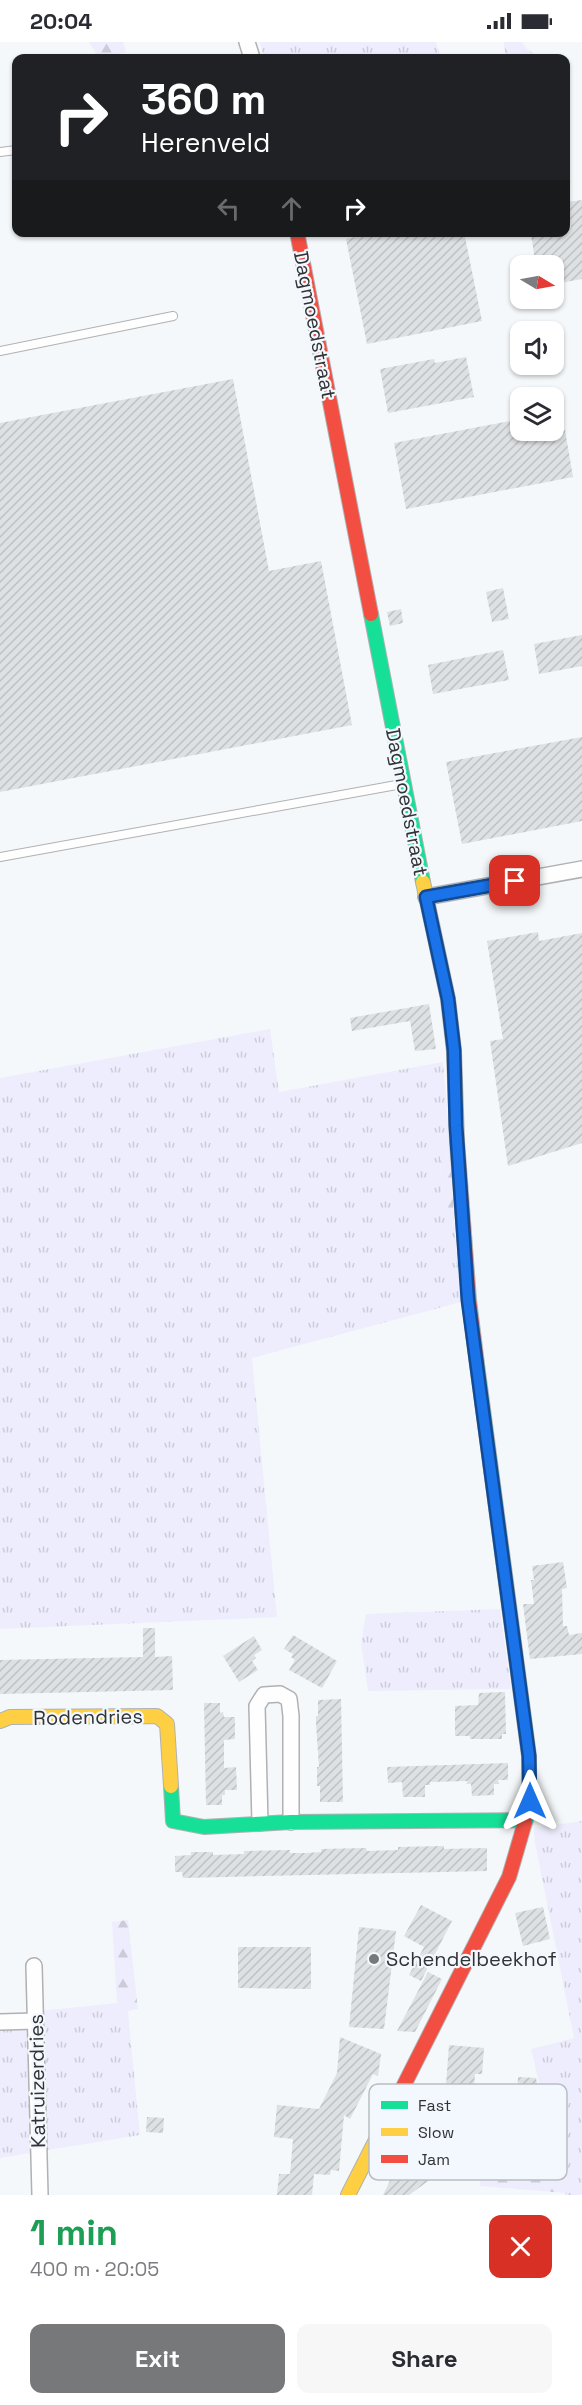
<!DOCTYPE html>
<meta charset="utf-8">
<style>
body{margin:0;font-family:"Space Grotesk",sans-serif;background:#f7f7f7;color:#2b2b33;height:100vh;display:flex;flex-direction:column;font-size:22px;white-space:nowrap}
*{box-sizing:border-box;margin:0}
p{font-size:20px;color:#7c7c81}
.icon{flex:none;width:33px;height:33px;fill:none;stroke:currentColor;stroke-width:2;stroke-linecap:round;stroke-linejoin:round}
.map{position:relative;height:2153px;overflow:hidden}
.drawer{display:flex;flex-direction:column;background:#fff;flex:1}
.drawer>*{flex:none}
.banner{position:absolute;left:12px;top:12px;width:558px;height:183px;border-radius:12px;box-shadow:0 2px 4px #0004;background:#202124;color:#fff;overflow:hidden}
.needle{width:39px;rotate:100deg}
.tools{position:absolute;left:510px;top:213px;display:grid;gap:12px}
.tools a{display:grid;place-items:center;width:54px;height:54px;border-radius:12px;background:#fff;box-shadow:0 2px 4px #0004;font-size:30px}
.pin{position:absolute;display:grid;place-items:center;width:51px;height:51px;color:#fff;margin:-26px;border-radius:12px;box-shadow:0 3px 9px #0006}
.me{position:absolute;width:66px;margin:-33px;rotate:0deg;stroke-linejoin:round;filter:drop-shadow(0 0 4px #0008)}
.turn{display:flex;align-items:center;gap:21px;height:126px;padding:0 30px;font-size:27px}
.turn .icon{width:78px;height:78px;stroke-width:2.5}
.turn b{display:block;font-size:42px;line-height:51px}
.lanes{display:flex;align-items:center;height:57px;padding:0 30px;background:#0003;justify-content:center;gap:30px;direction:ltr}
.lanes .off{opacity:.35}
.round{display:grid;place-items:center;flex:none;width:63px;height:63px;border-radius:12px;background:#f7f7f7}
.overview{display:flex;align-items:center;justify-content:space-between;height:102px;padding:0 30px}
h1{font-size:36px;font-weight:700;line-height:45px;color:#1e9e55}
.button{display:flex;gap:12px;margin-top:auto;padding:12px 30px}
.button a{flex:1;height:69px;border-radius:12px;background:#76787a;color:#fff;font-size:24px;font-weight:700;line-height:69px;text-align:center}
.button a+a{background:#f7f7f7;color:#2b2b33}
.status{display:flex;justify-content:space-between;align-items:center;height:42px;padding:0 30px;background:#fff;direction:ltr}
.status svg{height:16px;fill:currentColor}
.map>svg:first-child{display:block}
.grass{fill:url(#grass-tufts)}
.forest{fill:url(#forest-firs)}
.building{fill:url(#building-hatch)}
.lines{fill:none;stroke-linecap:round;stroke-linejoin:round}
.lane-casing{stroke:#afb1b2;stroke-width:10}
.street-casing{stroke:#afb1b2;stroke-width:18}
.fast-casing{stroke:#afb1b2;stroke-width:16}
.slow-casing{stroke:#afb1b2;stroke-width:16}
.jam-casing{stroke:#afb1b2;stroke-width:16}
.lane{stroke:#fefefe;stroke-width:8}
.street{stroke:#fefefe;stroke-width:15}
.fast{stroke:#16e098;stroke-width:14}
.slow{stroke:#ffcf43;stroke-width:14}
.jam{stroke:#f24e42;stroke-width:14}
.route-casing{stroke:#114b97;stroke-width:15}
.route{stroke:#1a73e8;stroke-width:10}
.poi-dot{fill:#76787a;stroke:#f2f8fd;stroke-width:2}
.labels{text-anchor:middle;stroke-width:4.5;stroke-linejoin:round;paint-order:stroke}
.street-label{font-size:20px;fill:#313335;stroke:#f2f8fd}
.poi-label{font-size:20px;fill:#313335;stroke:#f2f8fd;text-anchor:start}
.key{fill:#f2f8fd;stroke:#b8bdc1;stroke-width:1.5}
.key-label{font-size:16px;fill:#313335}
</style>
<div class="status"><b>20:04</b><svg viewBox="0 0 49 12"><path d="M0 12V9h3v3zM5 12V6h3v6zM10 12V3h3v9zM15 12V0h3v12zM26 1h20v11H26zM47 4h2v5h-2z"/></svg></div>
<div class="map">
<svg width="582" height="2153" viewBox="0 0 582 2153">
<defs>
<pattern id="grass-tufts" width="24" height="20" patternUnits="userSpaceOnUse" patternTransform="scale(1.5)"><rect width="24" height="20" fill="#ededfd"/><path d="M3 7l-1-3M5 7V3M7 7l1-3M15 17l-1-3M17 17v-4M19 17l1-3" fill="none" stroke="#ccccd9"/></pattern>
<pattern id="forest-firs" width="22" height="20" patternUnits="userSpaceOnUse" patternTransform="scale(1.5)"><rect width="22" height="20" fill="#ededfd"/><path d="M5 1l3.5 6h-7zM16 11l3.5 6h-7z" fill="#ccccd9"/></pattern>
<pattern id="building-hatch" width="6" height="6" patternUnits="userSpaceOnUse" patternTransform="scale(1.5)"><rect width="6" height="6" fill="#dee1e3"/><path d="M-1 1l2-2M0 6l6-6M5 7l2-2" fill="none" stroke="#bfc2c3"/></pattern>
</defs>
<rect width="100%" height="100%" fill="#f5f8fa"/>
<path class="grass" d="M260 0H436L441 16H264Z
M270 987 279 1050 443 1020 451 1114 440 1115 443 1176H454L461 1260 252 1316 277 1575 0 1587V1036Z
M500 1567 511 1647 368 1649 361 1601 366 1572Z
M582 1779V2153H566L531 2007 574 1996 535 1801 534 1786Z
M127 1960 140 2093 0 2116V1973Z"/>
<path class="forest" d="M89 0H123L126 10 99 16Z
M504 0H522L526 6 540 16H506Z
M451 1114 454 1176H443L440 1115Z
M128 1878 138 1967 128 1969 127 1960 117 1961 112 1880Z
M443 2072 550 2086 566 2151 480 2144 479 2125 424 2118 438 2091Z"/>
<path class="building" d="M582 158V237L554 242V224H536L531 193 566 190V187L571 186 567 160Z
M378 190H464L482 279 367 302 346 197Z
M466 315 474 355 388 371 380 327 434 317 435 321Z
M233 337 269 529 321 519 352 683 0 750V381Z
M520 377V388H565L573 435 406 467 394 401Z
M503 546 509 577 492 580 486 550Z
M401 567 403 581 390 584 387 570Z
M582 593V624L539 632 534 602Z
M503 608 509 638 433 652 428 623Z
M582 695V779L462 802 446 720Z
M538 890 539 899 582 891V1101L508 1124 490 999 503 997 487 899Z
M429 962 436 1007 415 1009 410 979 352 989 350 976Z
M563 1520 567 1546 562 1547 563 1584H567L569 1593 582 1591V1612L530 1617 523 1562H534L531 1538H534L532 1524Z
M143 1586H155V1615L172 1614 173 1648 0 1652V1618L143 1615Z
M293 1593 337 1619 322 1646 289 1628 295 1618 291 1615 293 1612 284 1607Z
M254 1594 262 1608 254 1613 256 1616 252 1619 258 1628 239 1640 223 1614Z
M505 1650 506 1692H502V1697H470V1694H455V1664L478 1663 479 1651Z
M341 1657 343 1760H320V1744H317V1725H319L316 1682V1674H318V1658Z
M204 1661H220V1671L223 1670 224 1675H235V1697L224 1698V1726L236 1725 237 1748H225V1753H222V1763H206Z
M508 1721V1738H498L499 1742H494V1753L472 1754 471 1742H466L468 1739 430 1740V1743H425V1755H403L402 1740 388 1741 387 1725Z
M444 1804V1807L487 1806V1829L183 1836 182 1830H175V1814L191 1813V1810H213V1813L244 1812V1809L290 1808V1811H306L321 1810V1807L366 1806 367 1809 398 1808V1805Z
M421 1863 452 1879 421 1939 409 1933 424 1905 404 1894Z
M543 1865 550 1897 523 1904 515 1871Z
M359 1885 396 1889 384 1987 349 1985Z
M238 1905H311V1947L238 1946Z
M428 1930 442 1937 415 1990 397 1989Z
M340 1995 381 2012 378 2034 373 2032 350 2077 344 2073 339 2129 331 2128 330 2133 314 2132 312 2153H277L279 2132H290L293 2097 274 2095 277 2063 319 2067 337 2031Z
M449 2003 484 2006 482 2032H475L474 2045 446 2043Z
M518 2035 536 2036 540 2058 517 2056Z
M147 2075 164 2076 163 2091 146 2090Z
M405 2116 432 2131 431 2137 409 2153H383L398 2122 401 2124Z"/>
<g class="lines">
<g class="lane-casing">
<path id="lane" d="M0 110 16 108
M0 309 173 274
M0 815 402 742"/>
</g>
<g class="street-casing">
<path id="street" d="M247 0 252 16
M426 855 582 827
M260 1781 257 1664 264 1653 280 1652 289 1657 291 1674V1780
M34 1924 40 2153
M0 1980 35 1979"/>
</g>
<g class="fast-casing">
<path id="fast" d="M371 572 423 840
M477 1322 529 1714V1747L525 1780
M171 1744 173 1779 204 1785 291 1780 526 1778"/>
</g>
<g class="slow-casing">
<path id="slow" d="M423 840 448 957 454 1009 457 1099
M0 1679 10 1675 157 1674 167 1682 171 1744
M348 2153 402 2047"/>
</g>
<g class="jam-casing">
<path id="jam" d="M297 190 371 572
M457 1099 469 1258 477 1322
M402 2047 509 1835 525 1780"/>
</g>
<use href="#lane" class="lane"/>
<use href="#street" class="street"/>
<use href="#fast" class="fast"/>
<use href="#slow" class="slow"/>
<use href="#jam" class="jam"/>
</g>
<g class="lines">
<g class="route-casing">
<path id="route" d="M515 839 426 855 448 957 454 1008 456 1084 468 1258 529 1714 530 1759"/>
</g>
<use href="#route" class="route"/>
</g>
<circle class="poi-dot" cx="374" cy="1917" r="6"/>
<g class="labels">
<g class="street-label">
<text transform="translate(315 283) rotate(79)" y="7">Dagmoedstraat</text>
<text transform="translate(407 760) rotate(79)" y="7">Dagmoedstraat</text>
<text transform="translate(88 1675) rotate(-1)" y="7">Rodendries</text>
<text transform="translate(37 2039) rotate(-91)" y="7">Katruizerdries</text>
</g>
<g class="poi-label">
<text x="386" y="1924">Schendelbeekhof</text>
</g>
</g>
<rect x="369" y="2042" width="198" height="96" rx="9" class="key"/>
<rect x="381" y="2059" width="27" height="8" fill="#16e098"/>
<rect x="381" y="2086" width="27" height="8" fill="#ffcf43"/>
<rect x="381" y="2113" width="27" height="8" fill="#f24e42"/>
<g class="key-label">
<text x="418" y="2069">Fast</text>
<text x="418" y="2096">Slow</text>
<text x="418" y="2123">Jam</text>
</g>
</svg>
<div class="tools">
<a><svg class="needle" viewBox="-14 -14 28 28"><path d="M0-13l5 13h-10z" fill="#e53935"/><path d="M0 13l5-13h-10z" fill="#7c7c81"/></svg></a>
<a><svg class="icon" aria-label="sound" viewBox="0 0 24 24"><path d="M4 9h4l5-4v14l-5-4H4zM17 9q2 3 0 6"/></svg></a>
<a><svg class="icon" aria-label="layers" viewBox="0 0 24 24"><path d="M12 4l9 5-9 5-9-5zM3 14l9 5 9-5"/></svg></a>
</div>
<div class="pin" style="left:515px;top:839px;background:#d93025"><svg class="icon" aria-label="arrive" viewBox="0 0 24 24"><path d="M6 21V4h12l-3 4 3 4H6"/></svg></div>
<svg class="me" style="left:530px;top:1759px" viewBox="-20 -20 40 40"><path d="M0-17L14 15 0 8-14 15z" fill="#1a73e8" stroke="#fff" stroke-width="4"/></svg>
<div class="banner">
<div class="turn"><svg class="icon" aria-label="right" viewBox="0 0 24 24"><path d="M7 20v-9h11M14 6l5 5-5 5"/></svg><div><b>360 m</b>Herenveld</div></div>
<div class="lanes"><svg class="icon off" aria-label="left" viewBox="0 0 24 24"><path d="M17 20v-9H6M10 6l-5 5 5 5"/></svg><svg class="icon off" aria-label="ahead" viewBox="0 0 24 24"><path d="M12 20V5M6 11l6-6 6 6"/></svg><svg class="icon" aria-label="right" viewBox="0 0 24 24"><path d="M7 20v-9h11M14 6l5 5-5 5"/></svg></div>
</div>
</div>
<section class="drawer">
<div class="overview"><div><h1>1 min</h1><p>400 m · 20:05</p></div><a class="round" style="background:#d93025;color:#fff"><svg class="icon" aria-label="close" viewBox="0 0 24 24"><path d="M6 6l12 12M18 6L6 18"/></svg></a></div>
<div class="button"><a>Exit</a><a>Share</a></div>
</section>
